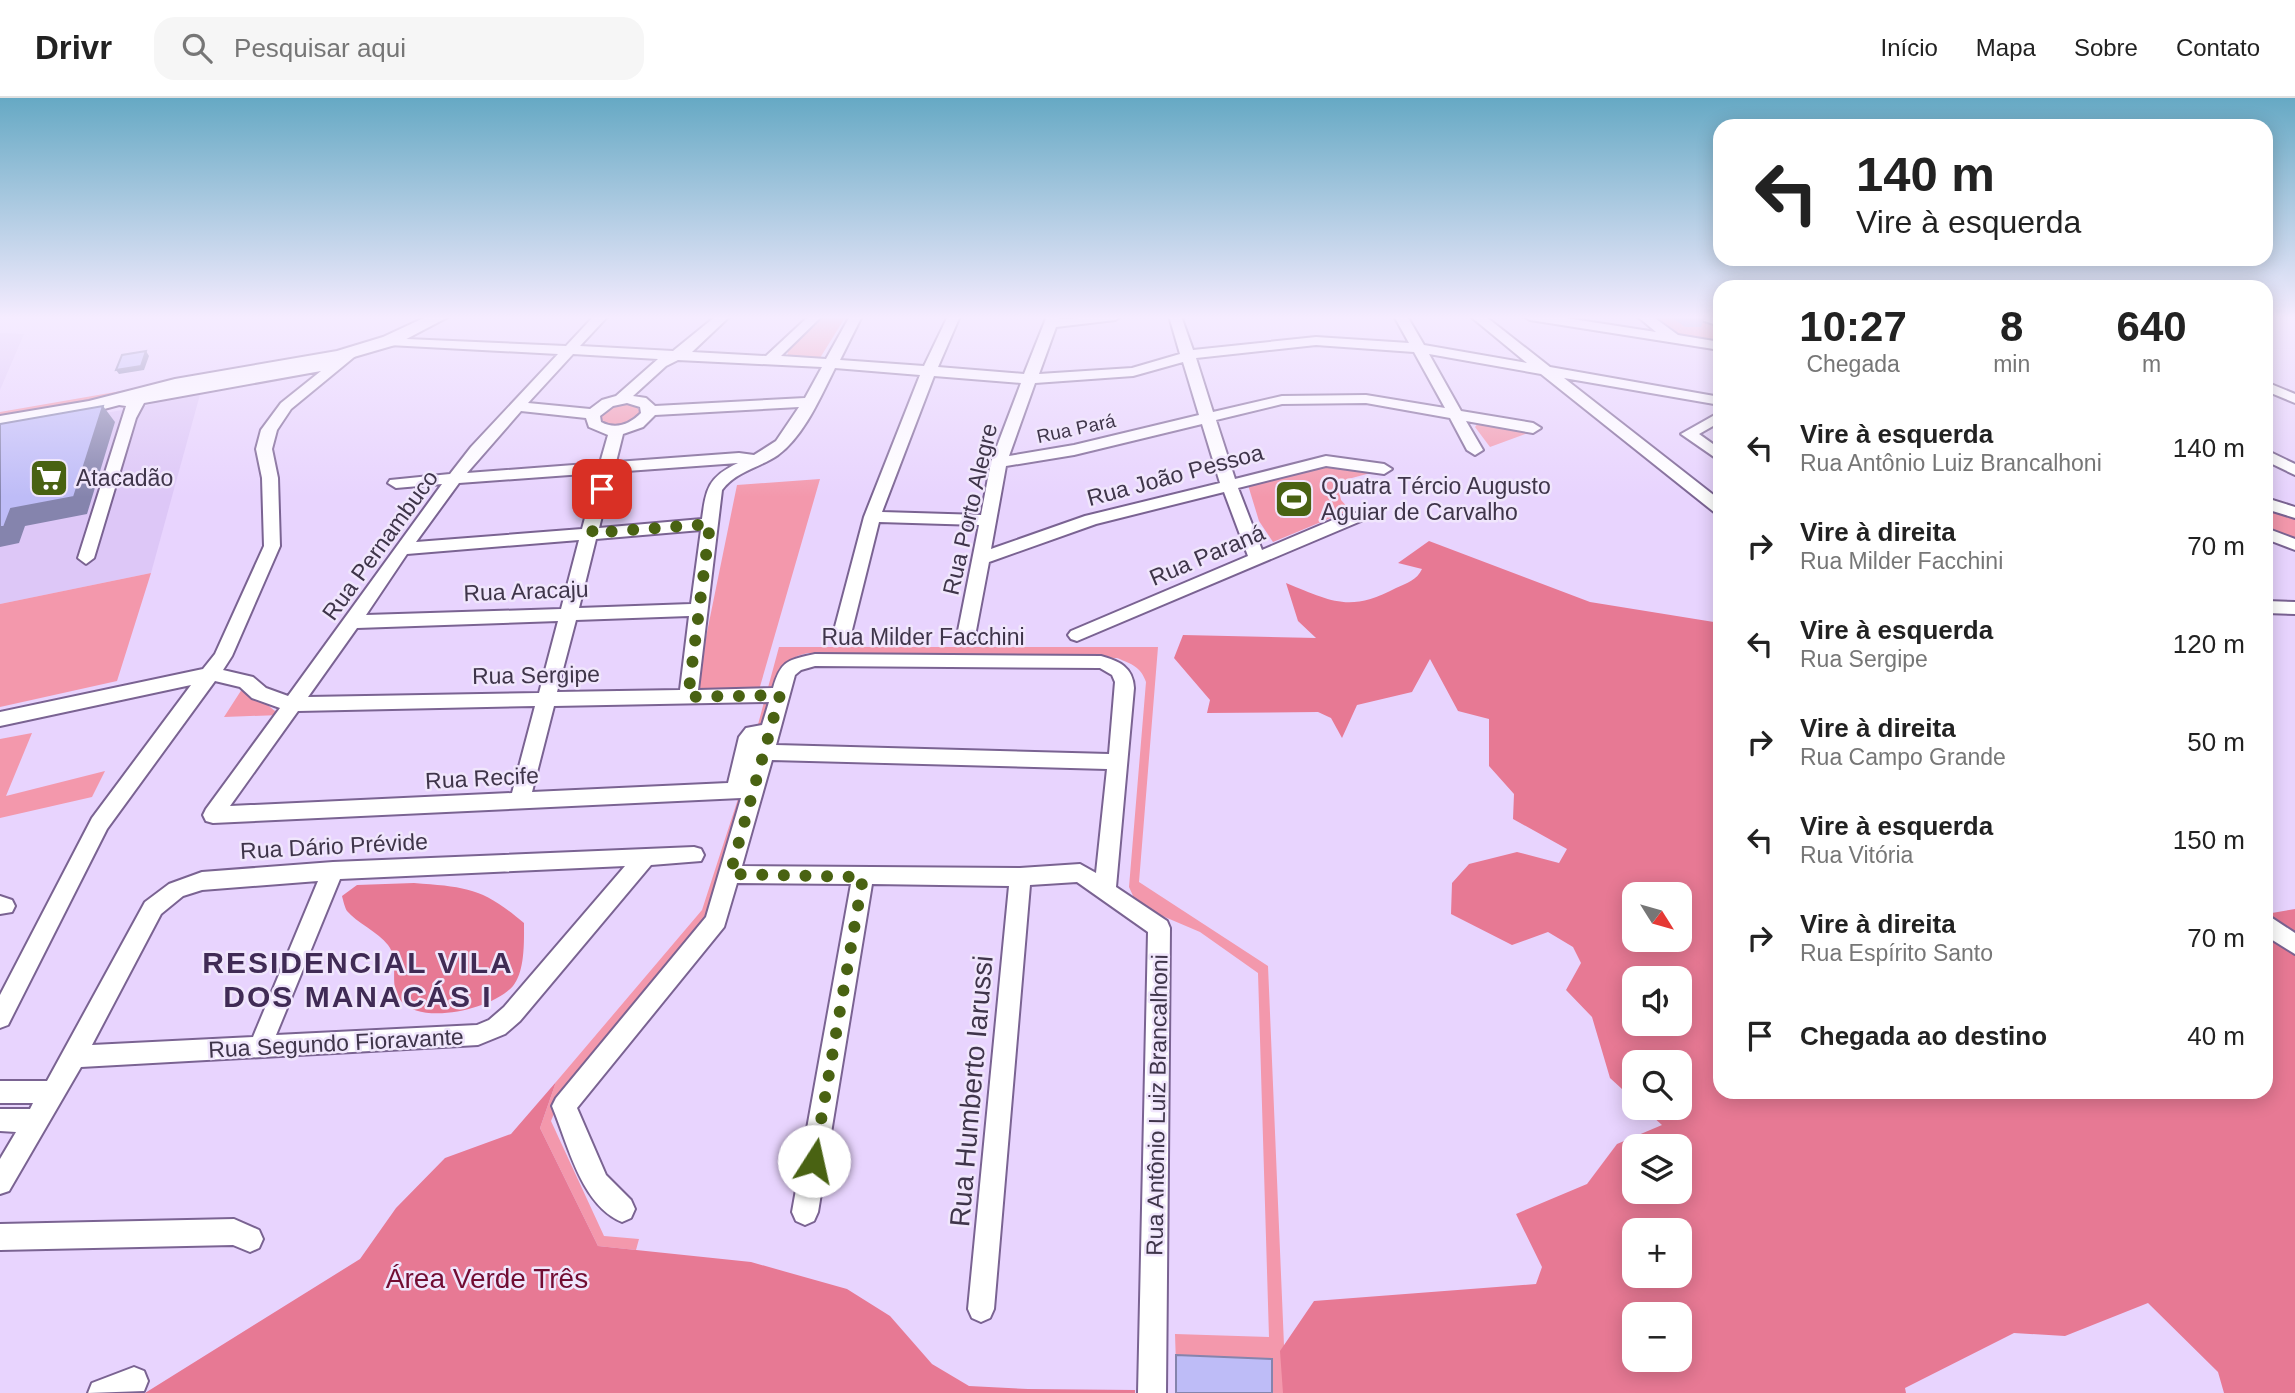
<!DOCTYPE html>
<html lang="pt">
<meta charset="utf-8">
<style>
body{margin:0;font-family:Arial,sans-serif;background:#f6f6f6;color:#222;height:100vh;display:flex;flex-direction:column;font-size:26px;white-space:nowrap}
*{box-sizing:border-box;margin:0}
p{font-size:23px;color:#767676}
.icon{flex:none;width:38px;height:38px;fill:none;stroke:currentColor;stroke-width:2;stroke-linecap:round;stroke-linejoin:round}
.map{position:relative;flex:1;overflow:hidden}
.details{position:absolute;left:1713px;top:182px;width:560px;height:819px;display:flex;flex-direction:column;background:#fff;border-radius:21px;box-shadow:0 4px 18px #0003}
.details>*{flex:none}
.banner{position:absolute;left:1713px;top:21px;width:560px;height:147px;border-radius:21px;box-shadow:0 4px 18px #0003;background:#fff;color:#222;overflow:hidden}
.needle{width:46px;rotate:127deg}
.buttons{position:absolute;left:1622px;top:784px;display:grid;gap:14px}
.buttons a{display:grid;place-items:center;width:70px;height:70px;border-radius:14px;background:#fff;box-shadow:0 4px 18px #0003;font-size:35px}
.pin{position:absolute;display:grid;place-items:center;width:60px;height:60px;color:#fff;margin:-30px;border-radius:14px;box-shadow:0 4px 10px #0006}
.me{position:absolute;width:77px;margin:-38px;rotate:10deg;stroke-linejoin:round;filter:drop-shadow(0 0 5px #0008)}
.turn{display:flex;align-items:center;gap:24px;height:147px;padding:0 28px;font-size:32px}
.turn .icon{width:91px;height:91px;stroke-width:2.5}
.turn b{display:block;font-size:49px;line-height:60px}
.eta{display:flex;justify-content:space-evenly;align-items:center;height:119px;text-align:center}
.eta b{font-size:42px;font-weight:700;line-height:49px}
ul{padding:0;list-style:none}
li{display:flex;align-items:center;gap:21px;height:98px;padding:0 28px}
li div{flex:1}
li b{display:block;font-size:26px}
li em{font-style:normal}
header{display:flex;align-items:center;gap:42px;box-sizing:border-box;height:98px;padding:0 35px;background:#fff;border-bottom:2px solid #e0e0e0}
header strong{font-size:33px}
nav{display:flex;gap:38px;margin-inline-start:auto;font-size:24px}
.search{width:490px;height:63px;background:#f6f6f6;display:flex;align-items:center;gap:18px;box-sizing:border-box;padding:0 24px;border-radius:21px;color:#767676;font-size:26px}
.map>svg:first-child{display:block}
.built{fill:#ddc7f7}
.green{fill:#f398ac}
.forest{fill:#e77994;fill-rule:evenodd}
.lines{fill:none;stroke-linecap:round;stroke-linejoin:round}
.minor-casing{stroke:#7a6392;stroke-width:4}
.major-casing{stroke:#7a6392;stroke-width:4}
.minor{fill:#fff;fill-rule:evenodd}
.major{fill:#fff;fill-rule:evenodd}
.wall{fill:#a3a2d4}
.shaded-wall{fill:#8584ad}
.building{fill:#bebcf7;stroke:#8584ad;stroke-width:2}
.route{stroke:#496212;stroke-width:12;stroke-dasharray:0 21.6}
.labels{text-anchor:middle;stroke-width:5;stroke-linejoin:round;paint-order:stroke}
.far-street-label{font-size:19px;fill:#3f354a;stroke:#f0e6fc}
.street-label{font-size:23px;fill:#3f354a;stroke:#f0e6fc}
.poi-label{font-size:23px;fill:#3f354a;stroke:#f0e6fc;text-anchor:start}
.near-street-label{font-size:28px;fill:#3f354a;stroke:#f0e6fc}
.near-park-label{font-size:28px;fill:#710c32;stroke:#f0e6fc}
.district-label{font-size:30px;font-weight:bold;letter-spacing:2px;fill:#402b55;stroke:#f0e6fc}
</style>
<header>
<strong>Drivr</strong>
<div class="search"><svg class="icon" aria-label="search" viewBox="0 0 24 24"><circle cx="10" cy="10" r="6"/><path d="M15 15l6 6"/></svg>Pesquisar aqui</div>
<nav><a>Início</a><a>Mapa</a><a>Sobre</a><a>Contato</a></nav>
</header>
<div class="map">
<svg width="2295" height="1295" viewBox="0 0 2295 1295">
<rect width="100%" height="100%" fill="#e8d4fe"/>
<path class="built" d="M0 235 24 236 0 292Z
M201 293 151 475 0 506V333L146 308 172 298Z"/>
<path class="green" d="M821 218H846L820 260 787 259 789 248Z
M1651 218H1694L1720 228V245L1678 237Z
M150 288 90 304 0 320V314Z
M631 306 638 310 640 315C631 327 617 331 602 324V318L611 309Z
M1478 325H1484L1531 334 1490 349 1475 329Z
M1346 366 1378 373 1337 384 1341 402 1350 412 1273 444 1259 423 1248 387 1319 368Z
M820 381 759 592 695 593 737 387Z
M2266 410 2295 420V440L2266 429Z
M151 475 117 583 0 609V506Z
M779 549H1158L1139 784 1268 868 1286 1295H1270L1269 1271 1176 1267 1175 1236 1269 1239 1258 875 1200 834 1146 811 1134 800 1129 789 1146 584C1141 569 1132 566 1117 560L808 555C794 558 787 562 779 574L710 819 561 998 551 1023 604 1138 639 1141 636 1152 598 1148 540 1030 556 984 702 812 737 704Z
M244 588 280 617 224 619Z
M32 635 6 698 105 673 92 699 0 720V641Z"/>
<path class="forest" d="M1429 443 1590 504 1720 525V994H2266V816L2295 811V1295H2224L2218 1274 2148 1205 2065 1238 2014 1235 1905 1290 1906 1295H1283L1280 1253 1314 1203 1536 1186 1542 1169 1516 1116 1587 1086 1617 1046 1662 1027 1643 1010H1680V964H1634V1002L1610 980 1592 919 1566 892 1581 865 1573 849 1548 834 1512 847 1451 816 1452 785 1469 766 1517 754 1559 765 1567 751 1513 721 1514 696 1489 668V621L1458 613 1430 561 1412 594 1357 607 1342 640 1331 620 1318 614 1207 615 1210 602 1174 560 1183 537 1316 540 1298 523 1286 485C1331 503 1349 515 1396 490 1407 485 1417 482 1422 471L1398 465ZM1634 796H1680V842H1634ZM1634 880H1680V926H1634ZM1634 1048H1680V1094H1634ZM1634 1132H1680V1178H1634ZM1634 1216H1680V1262H1634Z
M414 785C467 789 483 790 524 825 524 844 525 873 513 888 493 911 422 928 401 903 387 887 401 864 388 847 378 834 356 824 347 813 345 810 343 802 342 798L357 787Z
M556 984 540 1030 598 1148 751 1164 847 1191 890 1218 932 1266 969 1288 1028 1291 1135 1292V1295H145L360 1161 396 1110 445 1060 511 1036Z"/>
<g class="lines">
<g class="minor-casing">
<path id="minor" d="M594 218H608L580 248 673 253 716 218H730L692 254 766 258 809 218H822L781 258 826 261 850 218H862L840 262 924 268 948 218H960L938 269 1024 276 1047 218H1059V221L1121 218 1115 222 1056 229 1039 276 1132 270 1180 256 1169 218H1181L1193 252 1316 239 1409 245 1394 218H1407L1424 247 1527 265 1470 218H1485L1550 269 1720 299V307L1564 280 1720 402V415L1714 414 1541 276 1429 256 1461 313 1533 325 1541 330 1533 335 1466 323 1483 352 1475 357 1467 352 1450 320 1366 305 1282 306 1216 322 1235 381 1326 358 1384 366 1392 371 1384 376 1326 368 1238 390 1262 452 1349 415H1361L1363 419 1361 423 1077 543 1071 541 1068 537 1071 533 1248 458 1224 394 1096 426 989 464 975 538 972 542H960L957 538 979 427 879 424 850 540 847 544H835L832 540 864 419 920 277 835 270C821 298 804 338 778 357 759 370 736 373 722 392L698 592 773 590C781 562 788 562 815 556L1101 558C1119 563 1133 569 1134 590L1116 789 1167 823 1170 830 1166 1295H1138L1148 834 1077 784 1030 787 994 1211 990 1220 981 1224 972 1220 968 1211 1009 788 872 786 818 1114 814 1123 805 1127 796 1123 792 1114 851 786 737 785 724 829 577 1010 606 1077 631 1102 635 1111 631 1120 622 1124C581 1107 568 1046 552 1008L556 1000 706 819 741 700 213 725 206 723 203 717 206 711 280 610 252 600 240 589 215 583 107 731 8 927 0 930V897L92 720 191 587 0 628V614L203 571 215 556 264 448 262 380 256 351 261 332 281 305 321 273 144 305 136 320 94 460 86 466 78 460 126 308 119 307 117 304 119 301 134 298 145 291 152 295 335 262 352 251 359 255 291 311 277 332 272 351 278 380 280 448 232 558 223 572 253 579 266 590 288 598 442 386 396 390 388 385 390 382 450 376 471 349 558 256 389 247 384 246V240L566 248ZM1316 247 1414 254 1445 310 1366 297 1282 298 1213 314 1196 260ZM573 256 658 261 616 298 602 302 590 311 528 305ZM678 262 822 269 805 300 655 308 646 300 633 298 666 268ZM1183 264 1199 317 1074 347 1009 358 1035 285 1133 278ZM934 278 1021 285 991 364 981 417 882 414ZM627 305 640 309 641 315C630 326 616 332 601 324L600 318 613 308ZM799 309 776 343 754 357 739 355 616 364 623 336 643 329 655 317ZM521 313 586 320 589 329 608 337 600 365 467 375ZM1202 326 1220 385 1085 418 991 451 1006 368 1074 357ZM738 365C708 379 706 391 702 421L599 430 613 374ZM597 375 582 431 416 444 459 385ZM701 432 691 506 579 510 596 441ZM579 442 561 511 366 517 407 456ZM689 518 680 592 557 594 576 522ZM558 523 539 595 308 599 357 530ZM815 568 1100 570 1112 577 1115 584 1109 656 776 647 795 577 801 572ZM769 604 762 627 746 630 739 639 728 685 532 694 554 608ZM535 608 512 695 230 708 298 613ZM772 662 1107 671 1096 775 1080 766 1020 770 742 768Z
M1523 218H1553L1656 234 1637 218H1652L1678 237 1720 244V252L1530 222Z
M1696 218 1720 219V228L1698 221Z
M2266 284 2295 296V305L2266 293Z
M1720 314V324L1699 336 1720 351V363L1681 336Z
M2266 352 2295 366V377L2266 363Z
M2266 400 2295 409V420L2266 411Z
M2266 430 2295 441V452L2266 441Z
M2266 503 2295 504V516L2266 515Z
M694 749 701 751 704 757 701 763 651 767 520 923 505 936 478 947 81 969 9 1093 0 1096V1061L16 1034 0 1033V1011H30L33 1005H0V983H47L145 804 169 786 202 774 333 764ZM625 768 504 909 489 922 477 927 276 937 340 781ZM318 783 253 939 92 947 161 816 183 798 202 792Z
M0 798 12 802 15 808 12 814 0 816Z
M2266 816 2295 835V856L2266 838Z
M234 1121 259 1132 263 1141 259 1150 250 1154 233 1147 0 1152V1126Z
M134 1269 144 1273 148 1283 144 1293 88 1295 92 1285Z"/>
</g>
<g class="major-casing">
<path id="major" d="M428 218H450L395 247 340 263 176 292 89 315 0 330V318L89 303 175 281 337 253 383 239Z"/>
</g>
<use href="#minor" class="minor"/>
<use href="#major" class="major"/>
</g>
<path class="wall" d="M1672 218H1704V221L1701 229H1685L1671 219Z"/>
<path class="shaded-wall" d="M146 253 149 258 144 272 119 276 116 272Z
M103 308 115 324 87 416 25 428 19 445 0 449V429L11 411Z"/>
<path class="building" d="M1683 218H1704V221H1687Z
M146 253 141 268 116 272 122 257Z
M103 308 74 399 11 411 4 429H0V326Z
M1176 1257 1272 1261V1295H1176Z"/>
<linearGradient id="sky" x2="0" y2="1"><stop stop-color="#66a9c4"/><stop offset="0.55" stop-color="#f5ecff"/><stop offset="1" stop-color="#f5ecff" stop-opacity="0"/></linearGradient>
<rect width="2295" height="399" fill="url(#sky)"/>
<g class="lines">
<path class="route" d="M602 391 592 435 710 426 688 599 780 597 730 776 863 779 814 1063"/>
</g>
<defs>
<g id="supermarket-square" transform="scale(2.0125)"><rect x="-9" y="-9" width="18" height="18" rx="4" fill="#496212" stroke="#f0e6fc"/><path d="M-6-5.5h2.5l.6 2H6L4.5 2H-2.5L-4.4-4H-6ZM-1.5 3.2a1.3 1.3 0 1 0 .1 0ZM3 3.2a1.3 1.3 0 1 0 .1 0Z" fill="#fff"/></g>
<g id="stadium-square" transform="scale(2.0125)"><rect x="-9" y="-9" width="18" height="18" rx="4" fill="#496212" stroke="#f0e6fc"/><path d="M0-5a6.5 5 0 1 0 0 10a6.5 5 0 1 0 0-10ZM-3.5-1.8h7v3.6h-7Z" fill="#fff"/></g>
</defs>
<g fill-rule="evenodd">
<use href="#supermarket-square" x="49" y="380"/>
<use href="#stadium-square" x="1294" y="401"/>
</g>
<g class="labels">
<g class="far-street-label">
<text transform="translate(1076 330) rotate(-12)" y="7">Rua Pará</text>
</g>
<g class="street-label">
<text transform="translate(1175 377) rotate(-15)" y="8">Rua João Pessoa</text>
<text transform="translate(970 411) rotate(-77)" y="8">Rua Porto Alegre</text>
<text transform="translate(380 447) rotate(-54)" y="8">Rua Pernambuco</text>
<text transform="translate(1207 457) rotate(-23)" y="8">Rua Paraná</text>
<text transform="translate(526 493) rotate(-2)" y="8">Rua Aracaju</text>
<text x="923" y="547">Rua Milder Facchini</text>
<text transform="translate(536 577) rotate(-1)" y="8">Rua Sergipe</text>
<text transform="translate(482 680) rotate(-3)" y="8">Rua Recife</text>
<text transform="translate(334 748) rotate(-3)" y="8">Rua Dário Prévide</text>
<text transform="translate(336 945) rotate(-3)" y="8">Rua Segundo Fioravante</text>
<text transform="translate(1157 1007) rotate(-89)" y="8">Rua Antônio Luiz Brancalhoni</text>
</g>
<g class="poi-label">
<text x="76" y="388">Atacadão</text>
<text x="1321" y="396">Quatra Tércio Augusto<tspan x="1321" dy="26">Aguiar de Carvalho</tspan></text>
</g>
<g class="near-street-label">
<text transform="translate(971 993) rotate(-85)" y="10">Rua Humberto Iarussi</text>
</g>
<g class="near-park-label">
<text x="487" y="1190">Área Verde Três</text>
</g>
<g class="district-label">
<text x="358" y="875">RESIDENCIAL VILA<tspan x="358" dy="34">DOS MANACÁS I</tspan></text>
</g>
</g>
</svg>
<div class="buttons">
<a><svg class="needle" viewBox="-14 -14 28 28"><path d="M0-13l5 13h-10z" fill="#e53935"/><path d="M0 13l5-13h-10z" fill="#767676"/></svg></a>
<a><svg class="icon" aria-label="sound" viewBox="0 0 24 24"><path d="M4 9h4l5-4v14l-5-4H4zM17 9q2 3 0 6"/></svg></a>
<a><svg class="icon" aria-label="search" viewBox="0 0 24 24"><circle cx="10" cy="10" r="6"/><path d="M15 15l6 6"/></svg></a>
<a><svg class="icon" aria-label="layers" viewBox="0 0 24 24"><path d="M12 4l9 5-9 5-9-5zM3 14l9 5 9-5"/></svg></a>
<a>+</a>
<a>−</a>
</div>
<div class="pin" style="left:602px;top:391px;background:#d93025"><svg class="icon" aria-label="arrive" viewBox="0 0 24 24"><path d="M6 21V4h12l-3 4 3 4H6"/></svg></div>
<svg class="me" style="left:814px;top:1063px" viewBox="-20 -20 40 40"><circle r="19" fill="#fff"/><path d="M0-13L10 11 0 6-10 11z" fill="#496212"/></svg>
<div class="banner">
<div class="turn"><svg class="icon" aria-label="left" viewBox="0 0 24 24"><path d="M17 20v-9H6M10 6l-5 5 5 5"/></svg><div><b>140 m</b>Vire à esquerda</div></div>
</div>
<section class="details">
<div class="eta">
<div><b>10:27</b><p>Chegada</p></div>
<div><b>8</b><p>min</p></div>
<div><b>640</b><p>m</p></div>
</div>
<ul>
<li><svg class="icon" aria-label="left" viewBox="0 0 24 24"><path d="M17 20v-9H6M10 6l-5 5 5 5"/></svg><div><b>Vire à esquerda</b><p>Rua Antônio Luiz Brancalhoni</p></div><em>140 m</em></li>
<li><svg class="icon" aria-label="right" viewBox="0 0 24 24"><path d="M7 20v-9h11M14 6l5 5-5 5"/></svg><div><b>Vire à direita</b><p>Rua Milder Facchini</p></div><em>70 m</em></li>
<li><svg class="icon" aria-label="left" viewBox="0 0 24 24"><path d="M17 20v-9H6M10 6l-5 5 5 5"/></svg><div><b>Vire à esquerda</b><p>Rua Sergipe</p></div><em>120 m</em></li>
<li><svg class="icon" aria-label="right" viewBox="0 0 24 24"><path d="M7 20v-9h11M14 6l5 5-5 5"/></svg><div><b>Vire à direita</b><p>Rua Campo Grande</p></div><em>50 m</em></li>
<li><svg class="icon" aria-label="left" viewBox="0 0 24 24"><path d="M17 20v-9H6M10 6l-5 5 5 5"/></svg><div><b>Vire à esquerda</b><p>Rua Vitória</p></div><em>150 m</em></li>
<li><svg class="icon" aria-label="right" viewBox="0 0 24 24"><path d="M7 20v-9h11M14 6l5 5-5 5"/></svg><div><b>Vire à direita</b><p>Rua Espírito Santo</p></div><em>70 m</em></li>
<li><svg class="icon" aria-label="arrive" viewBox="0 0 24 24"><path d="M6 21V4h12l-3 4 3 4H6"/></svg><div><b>Chegada ao destino</b></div><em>40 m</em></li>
</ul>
</section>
</div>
